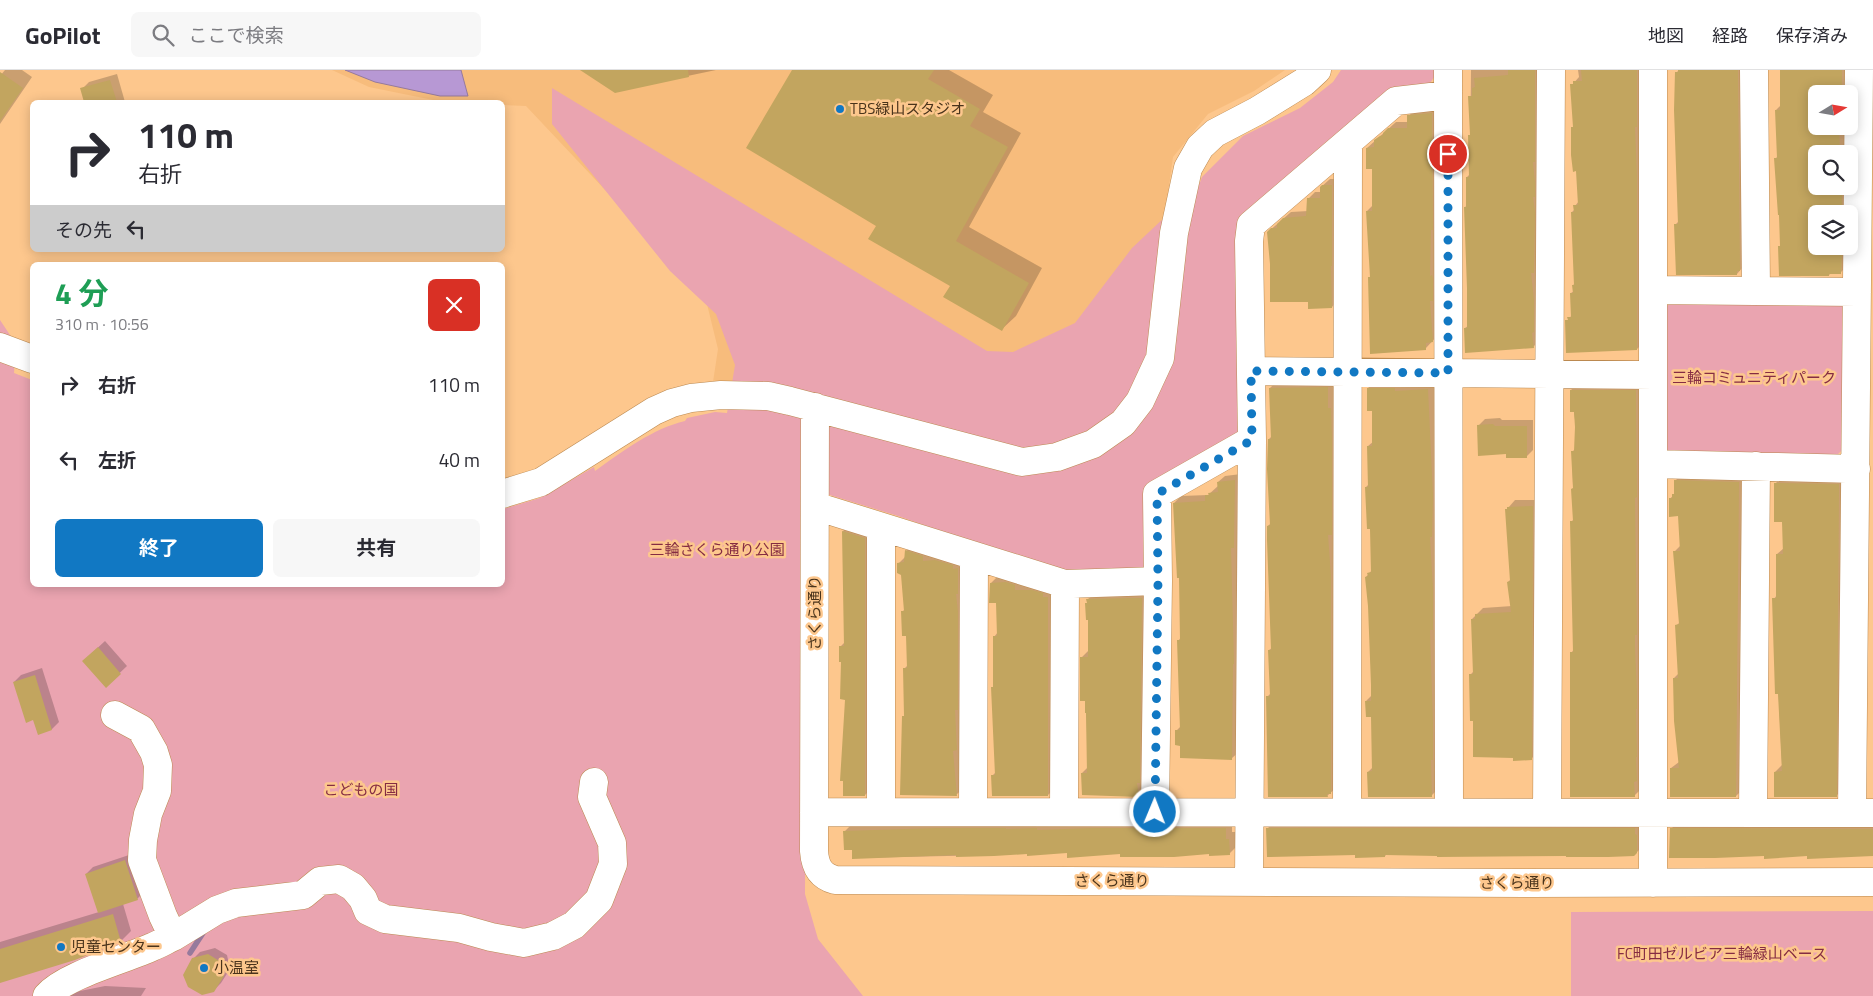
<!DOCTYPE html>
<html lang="ja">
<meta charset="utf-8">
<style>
body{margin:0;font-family:"Titillium Web","Noto Sans JP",sans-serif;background:#f7f7f7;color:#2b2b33;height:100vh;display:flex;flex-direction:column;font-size:19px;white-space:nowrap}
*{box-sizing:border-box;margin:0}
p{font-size:16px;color:#7c7c81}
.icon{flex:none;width:28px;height:28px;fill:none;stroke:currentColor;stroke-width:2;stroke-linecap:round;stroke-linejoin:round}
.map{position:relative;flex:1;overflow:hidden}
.details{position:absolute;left:30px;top:192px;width:475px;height:325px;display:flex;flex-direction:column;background:#fff;border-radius:8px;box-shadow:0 2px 12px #0003}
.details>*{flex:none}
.banner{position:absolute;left:30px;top:30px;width:475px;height:152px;border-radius:8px;box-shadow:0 2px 12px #0003;background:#fff;color:#2b2b33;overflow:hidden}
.needle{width:32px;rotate:79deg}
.controls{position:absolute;left:1808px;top:15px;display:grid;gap:10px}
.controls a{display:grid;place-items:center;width:50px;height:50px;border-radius:8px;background:#fff;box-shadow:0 2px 12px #0003;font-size:25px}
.pin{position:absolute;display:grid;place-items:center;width:42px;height:42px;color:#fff;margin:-21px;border:2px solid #fff;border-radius:50%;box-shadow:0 1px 5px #0007}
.me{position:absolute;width:55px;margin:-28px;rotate:1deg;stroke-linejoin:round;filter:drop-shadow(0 0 4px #0008)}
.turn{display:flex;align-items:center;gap:18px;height:105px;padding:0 25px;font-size:22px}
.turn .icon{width:65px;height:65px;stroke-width:2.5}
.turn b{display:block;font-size:35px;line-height:42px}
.then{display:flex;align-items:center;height:48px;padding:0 25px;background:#0003;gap:10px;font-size:19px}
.round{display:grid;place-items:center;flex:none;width:52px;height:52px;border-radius:8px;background:#f7f7f7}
.overview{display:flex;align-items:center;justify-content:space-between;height:85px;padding:0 25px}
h1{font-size:30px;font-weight:700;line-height:38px;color:#1e9e55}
.cta{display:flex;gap:10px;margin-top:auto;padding:10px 25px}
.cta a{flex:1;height:58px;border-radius:8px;background:#1178c3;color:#fff;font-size:20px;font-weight:700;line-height:58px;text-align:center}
.cta a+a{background:#f7f7f7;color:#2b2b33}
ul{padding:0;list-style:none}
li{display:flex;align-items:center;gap:15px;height:75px;padding:0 25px}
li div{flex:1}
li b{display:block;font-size:19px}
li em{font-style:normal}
header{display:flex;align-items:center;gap:30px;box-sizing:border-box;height:70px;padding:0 25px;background:#fff;border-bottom:1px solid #e1e1e2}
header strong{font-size:24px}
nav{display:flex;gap:28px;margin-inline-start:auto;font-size:18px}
.search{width:350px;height:45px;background:#f7f7f7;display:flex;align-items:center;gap:12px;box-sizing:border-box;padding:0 18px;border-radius:8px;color:#7c7c81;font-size:19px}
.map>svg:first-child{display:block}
.built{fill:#f7bc7c}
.green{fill:#eaa4b0}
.water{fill:#b798d4;stroke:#967a9c}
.shadow{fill:#0003}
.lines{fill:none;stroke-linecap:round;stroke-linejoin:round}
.stream{stroke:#967a9c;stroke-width:5.5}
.building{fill:#c2a55f}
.minor-casing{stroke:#bb8950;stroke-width:29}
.minor{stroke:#fff;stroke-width:28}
.route{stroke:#1178c3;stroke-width:9;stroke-dasharray:0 16.2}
.poi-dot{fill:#1178c3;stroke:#fdc78d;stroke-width:2}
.labels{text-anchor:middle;stroke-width:5;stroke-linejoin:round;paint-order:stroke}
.poi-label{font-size:15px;fill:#49331b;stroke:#fdc78d;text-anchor:start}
.park-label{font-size:15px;fill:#852c43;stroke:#fdc78d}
.street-label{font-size:15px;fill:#49331b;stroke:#fdc78d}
</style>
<header>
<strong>GoPilot</strong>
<div class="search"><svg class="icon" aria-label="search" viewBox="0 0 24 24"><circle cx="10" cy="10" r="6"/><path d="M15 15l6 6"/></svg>ここで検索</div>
<nav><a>地図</a><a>経路</a><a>保存済み</a></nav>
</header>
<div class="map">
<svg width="1873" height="926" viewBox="0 0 1873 926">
<rect width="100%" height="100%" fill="#fdc78d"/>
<path class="built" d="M332 0H1285L1254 21 1208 44 1173 87 1146 283 757 311 713 312 718 279 705 226 526 36 503 35 502 32H443L369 17Z"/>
<path class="green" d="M1341 0H1436L1435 6 1428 16 1241 153 1240 362 1149 418 1145 498 1059 502 898 446 807 418 805 824 818 869 863 926H0V250L16 274 14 303 32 310V515H502L503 439 540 428 594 397 595 401C621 382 654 358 685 351L687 348 715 342 727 343 735 295 716 244 670 201 552 54V18L987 281 1013 282 1075 253 1132 178 1199 115 1202 107 1243 66 1300 38 1333 12Z
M1672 231 1839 232 1846 239V376L1837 385H1672L1663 378 1664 239Z
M1873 841V926H1571V842Z"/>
<path class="water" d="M345 0H461L468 26H440L375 12Z"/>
<path class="shadow" d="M5 0H22L32 7 0 54V6Z
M582 0H716L616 21Z
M793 0H949L993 25 983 42 1021 63 969 157 1042 198 1016 246 1002 259 951 215 877 155Z
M1471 0H1542L1540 270 1533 277 1465 258 1468 256 1469 218 1465 137 1468 135 1467 107 1470 104Z
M1578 0H1644V272L1637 279 1567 251 1572 245 1571 223 1574 221 1573 215 1576 213 1572 142 1575 139V136L1579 131 1572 15 1579 7Z
M1679 0H1745L1743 197 1737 204 1675 155 1679 151 1676 3Z
M1781 0H1849V24H1816V56H1849L1848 84H1816V116H1848V144H1816V176H1848V195L1841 202 1831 203 1829 205 1779 177 1782 174 1775 89 1778 86 1776 40 1781 35Z
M117 4 125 32H86L82 19 89 12Z
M1439 36V264L1426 278 1369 208 1372 205 1367 141 1373 135V97L1367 78 1396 52H1408L1409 46 1415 39Z
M1330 109H1339L1338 230 1332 237 1309 231 1271 194 1268 162 1291 142 1308 141V129L1315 122H1321V117Z
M1277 311H1334L1338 716 1327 726 1268 626 1271 623 1269 580 1272 578 1268 456 1271 453 1269 369 1272 366 1270 318Z
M1375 311 1435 313 1439 419V718L1432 725 1368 702 1373 697 1372 646 1366 631 1372 625 1369 536 1366 507 1372 500 1371 458 1366 417 1369 414 1368 376 1374 371 1373 340 1368 318Z
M1578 313 1642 314 1641 719 1634 726 1572 582 1574 579 1571 452 1574 449 1572 382 1575 379 1576 357 1571 320Z
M1500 348 1502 350H1533V380L1526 387 1507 383 1478 356 1485 349Z
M1241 404 1239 682 1232 688 1182 674 1176 661 1181 656 1179 570 1181 567V506L1174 433 1181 426 1208 425 1218 416V412L1225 406Z
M1682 404 1746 405 1743 719 1736 726 1671 698 1679 692 1674 608 1679 603 1677 555 1680 552 1674 482 1681 475 1679 445 1670 429 1676 422 1675 411Z
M1782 406 1846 408 1843 719 1836 726 1775 702 1782 695 1774 529 1777 525V484L1784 478V451L1776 413Z
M1515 430H1539L1538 682 1531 689 1475 650 1471 604 1474 601 1472 549 1483 538 1512 536 1508 512 1511 509 1508 438Z
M850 454 872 461V718L865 725 846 628 841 576 845 572 843 461Z
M913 474 965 492 963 672 959 676 964 718 957 724H901L905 646 904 599 908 595 907 565 902 542 905 539 902 504 898 494 905 487 906 481Z
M998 506 1055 520V718L1048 725 992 706 996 702 993 617 994 616V567L998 562 997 532 991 513Z
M1148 522 1145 719 1138 725 1082 703 1088 697 1086 629 1082 587 1089 580 1088 529 1095 523Z
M105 571 127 596 106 616 91 584Z
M42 598 59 652 52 659 38 663 34 649 14 612 21 605Z
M1232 752V762H1235L1236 777 1229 784 1068 781 994 785 854 788 853 778 844 762 851 755Z
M1274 752H1641L1644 775 1634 785 1387 784 1385 786 1356 784 1267 759Z
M1678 752H1873V785H1765L1671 759Z
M132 784 144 822 137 829 123 834 131 861 121 871 0 912V872L99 842 86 804 93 797Z
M215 878 227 885 230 899 221 913 213 921 193 889 200 882Z
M105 916 146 918 141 926H70L75 922Z"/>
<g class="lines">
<path class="stream" d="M190 883 205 860"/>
</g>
<path class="building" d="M580 0H688L689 7 615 23Z
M792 0H934L928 9 980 39 970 56 1008 77 956 171 1029 213 1002 261 943 227 950 216 868 169 876 156 746 78Z
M1508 0H1535V92H1533L1535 113V127H1533L1535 142 1534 203H1531L1534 230V262L1532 263 1534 278 1465 283 1464 258H1467V218L1464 137H1466V107H1469L1468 65H1470L1468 26H1472V18L1475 17 1474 8 1508 5Z
M1581 0H1637V57H1635L1637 106V280L1566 283 1565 250H1568L1567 247H1571L1570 223H1573L1572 215H1574L1571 142H1574L1573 135H1578L1576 101 1573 102 1571 85V57H1573L1570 14H1573V11H1582Z
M1678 0H1738L1740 201H1737V205H1676L1674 154H1678L1674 40 1675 2H1678Z
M1780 0H1842V22L1816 21V56H1839L1840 84H1816V116H1842V144H1816V176H1839V183H1842L1841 204H1829V206H1779L1778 176H1780L1779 145H1778L1774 88H1777L1775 40H1780Z
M0 2 23 18 0 51Z
M110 10 117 32H84L80 18Z
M1432 43 1433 160H1431L1430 206 1432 205 1433 209V231H1430L1433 272 1426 273V280L1370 284 1368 207H1370L1366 141H1372V99H1366V78L1374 77V70L1380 66 1383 65V63L1388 58H1407V45Z
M1322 115H1332V196H1331L1332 238 1308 239V232H1270V194L1267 162 1271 158H1277V154L1283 148 1306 146 1307 128H1320V117Z
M1328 317V338H1331L1332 369V465H1328L1331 506V724H1327L1328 727H1268L1266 626H1270L1268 580H1271L1267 470V456L1270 455 1267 399 1268 369H1271L1269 318Z
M1367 318H1395V321L1428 319 1433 426 1432 467H1430L1433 519V560H1430L1433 654V690H1431L1432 727H1368L1367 702 1372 701 1371 647H1366L1365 631H1371V615L1368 536 1365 507 1368 506 1367 503 1371 502 1370 459H1367L1365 417H1368L1367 376H1372V341H1367Z
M1570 320H1636L1637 427 1635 428 1637 565H1635V577L1637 622V639H1636L1637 687H1636L1637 711 1634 712 1635 727H1570V582H1573L1570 451H1573L1571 419 1573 418 1571 381H1574L1575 357 1574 342H1570Z
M1493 354 1495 356H1527V388H1506V384L1478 386 1477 355Z
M1235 410 1234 478H1231L1234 594H1233L1232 690 1180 688V676L1175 675V660H1180L1177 570H1180L1179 508H1177L1173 433 1205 431V425H1209L1208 423 1218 422 1217 412Z
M1674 410 1739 412 1736 727H1670V698H1679L1674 651 1673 608H1678L1675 555 1679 554 1673 481H1680L1678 446 1669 447V428H1672V424H1674Z
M1774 413 1839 414 1837 727H1774V702L1782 701 1778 624H1775L1772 528H1776V484H1783L1782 452H1774Z
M1533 436 1532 690 1513 691V688L1473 687V651H1470L1469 604H1473L1471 549H1475V544L1511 542 1507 512 1510 511 1505 439H1507V437Z
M842 461 865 468V726H843V711H840L845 630 840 629 841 592H839V576H844Z
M905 480 923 486V491L935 490 953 495V499L958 498V524H956L958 542V640H955L957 680 953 681 957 726 900 725 902 646H904L903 598H907L906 566H902L901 541H904L901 505 897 503V493L904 492Z
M1006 512 1015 515V520H1032L1043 523V527H1048V726H992L991 705H995L991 617H993V566H997L996 533H989L990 513Z
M1131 528H1142L1140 713H1137L1139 727 1082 725 1081 703H1087L1086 643H1085V631H1080V587H1088V550H1086L1085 533H1087L1086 529Z
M98 577 121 604 106 618 82 591Z
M35 605 52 660 38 665 33 650 26 653 13 612Z
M938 758H1006V759L1037 758V760L1094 758H1226V769H1229L1230 785 1209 786V784L1174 787H1120V784L1067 788V783L1027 786V784L994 786 956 787V785L852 789V780H844L843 761Z
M1266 758H1635V764L1637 765V783L1634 786 1608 787H1566V786L1437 787V786L1385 785V787L1355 788V785L1267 787Z
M1670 758 1867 759H1873V786L1807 789V786L1764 789V786L1715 788H1669Z
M125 790 138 830 98 843 85 804Z
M113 844 121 872 75 890 0 913V879Z
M208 884 221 892 224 906 214 922 202 925 188 917 183 905 192 888Z"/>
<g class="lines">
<g class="minor-casing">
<path id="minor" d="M1448 0 1449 742
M1754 0 1756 221
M1653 220 1857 222
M0 277 32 289
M1251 301 1653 305
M815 337 814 781C815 796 820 806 835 810L1527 813 1873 812
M1653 394 1856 399
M502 424 541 412 654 341 672 333 691 328 721 325 768 326 790 331 1022 392 1057 387 1093 374 1123 353 1140 331 1160 288 1174 163 1188 98 1200 77 1215 63 1257 41 1304 12 1317 0
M815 436 1065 514 1158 511
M881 457V742
M1155 741 1158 511 1157 424 1252 370
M814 742 1873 743
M973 742 974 486
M1064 742 1065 514
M1347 742 1348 72
M1547 742 1551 0
M1753 743 1756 396
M1852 743 1859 0
M1249 812 1252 370 1249 171 1251 155 1396 31 1448 25
M1653 813V0
M173 867 217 840 236 833 303 825 320 811 339 809 353 817 363 829 368 841 385 849 459 858 491 867 524 873 553 866 574 855 599 830 613 794 612 773 592 727 594 712
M47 926C65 905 126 889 152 877 160 874 166 870 173 867L163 846 142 790 143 770 148 744 157 721 158 695 154 682 141 659 115 645"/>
</g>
<use href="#minor" class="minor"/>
</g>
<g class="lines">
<path class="route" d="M1155 742 1158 511 1157 424 1252 370 1251 301 1448 303V84"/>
</g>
<g class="poi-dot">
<circle cx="840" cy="39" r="5"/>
<circle cx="61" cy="877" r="5"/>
<circle cx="204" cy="898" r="5"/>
</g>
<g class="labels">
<g class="poi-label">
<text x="850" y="44">TBS緑山スタジオ</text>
<text x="71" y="882">児童センター</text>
<text x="214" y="903">小温室</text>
</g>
<g class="park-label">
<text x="1754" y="313">三輪コミュニティパーク</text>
<text x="717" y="485">三輪さくら通り公園</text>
<text x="361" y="725">こどもの国</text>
<text x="1722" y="889">FC町田ゼルビア三輪緑山ベース</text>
</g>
<g class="street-label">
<text transform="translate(815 543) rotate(-90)" y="5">さくら通り</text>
<text x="1112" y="816">さくら通り</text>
<text x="1517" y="818">さくら通り</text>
</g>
</g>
</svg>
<div class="controls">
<a><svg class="needle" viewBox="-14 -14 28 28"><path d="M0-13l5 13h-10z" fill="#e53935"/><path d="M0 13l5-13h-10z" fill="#7c7c81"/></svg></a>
<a><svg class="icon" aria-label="search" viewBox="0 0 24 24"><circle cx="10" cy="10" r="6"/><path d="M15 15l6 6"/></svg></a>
<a><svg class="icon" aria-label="layers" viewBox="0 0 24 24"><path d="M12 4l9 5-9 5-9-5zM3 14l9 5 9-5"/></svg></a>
</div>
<div class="pin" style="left:1448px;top:84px;background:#d93025"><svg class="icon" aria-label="arrive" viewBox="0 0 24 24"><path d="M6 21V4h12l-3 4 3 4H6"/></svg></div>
<svg class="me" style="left:1155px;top:742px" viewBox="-20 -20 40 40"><circle r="17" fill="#1178c3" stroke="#fff" stroke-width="3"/><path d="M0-11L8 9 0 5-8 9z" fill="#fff"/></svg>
<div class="banner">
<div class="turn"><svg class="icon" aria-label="right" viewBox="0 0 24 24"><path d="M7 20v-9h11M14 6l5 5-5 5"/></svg><div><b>110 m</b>右折</div></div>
<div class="then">その先<svg class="icon" aria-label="left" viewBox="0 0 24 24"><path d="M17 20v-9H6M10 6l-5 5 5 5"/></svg></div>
</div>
<section class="details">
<div class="overview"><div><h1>4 分</h1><p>310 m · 10:56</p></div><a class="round" style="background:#d93025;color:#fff"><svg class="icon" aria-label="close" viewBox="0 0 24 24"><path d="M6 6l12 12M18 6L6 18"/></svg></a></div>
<ul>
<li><svg class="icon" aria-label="right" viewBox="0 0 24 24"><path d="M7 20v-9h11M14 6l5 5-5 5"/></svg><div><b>右折</b></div><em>110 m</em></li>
<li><svg class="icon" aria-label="left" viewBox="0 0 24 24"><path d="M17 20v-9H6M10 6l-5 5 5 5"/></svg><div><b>左折</b></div><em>40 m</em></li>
</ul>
<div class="cta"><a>終了</a><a>共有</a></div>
</section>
</div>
